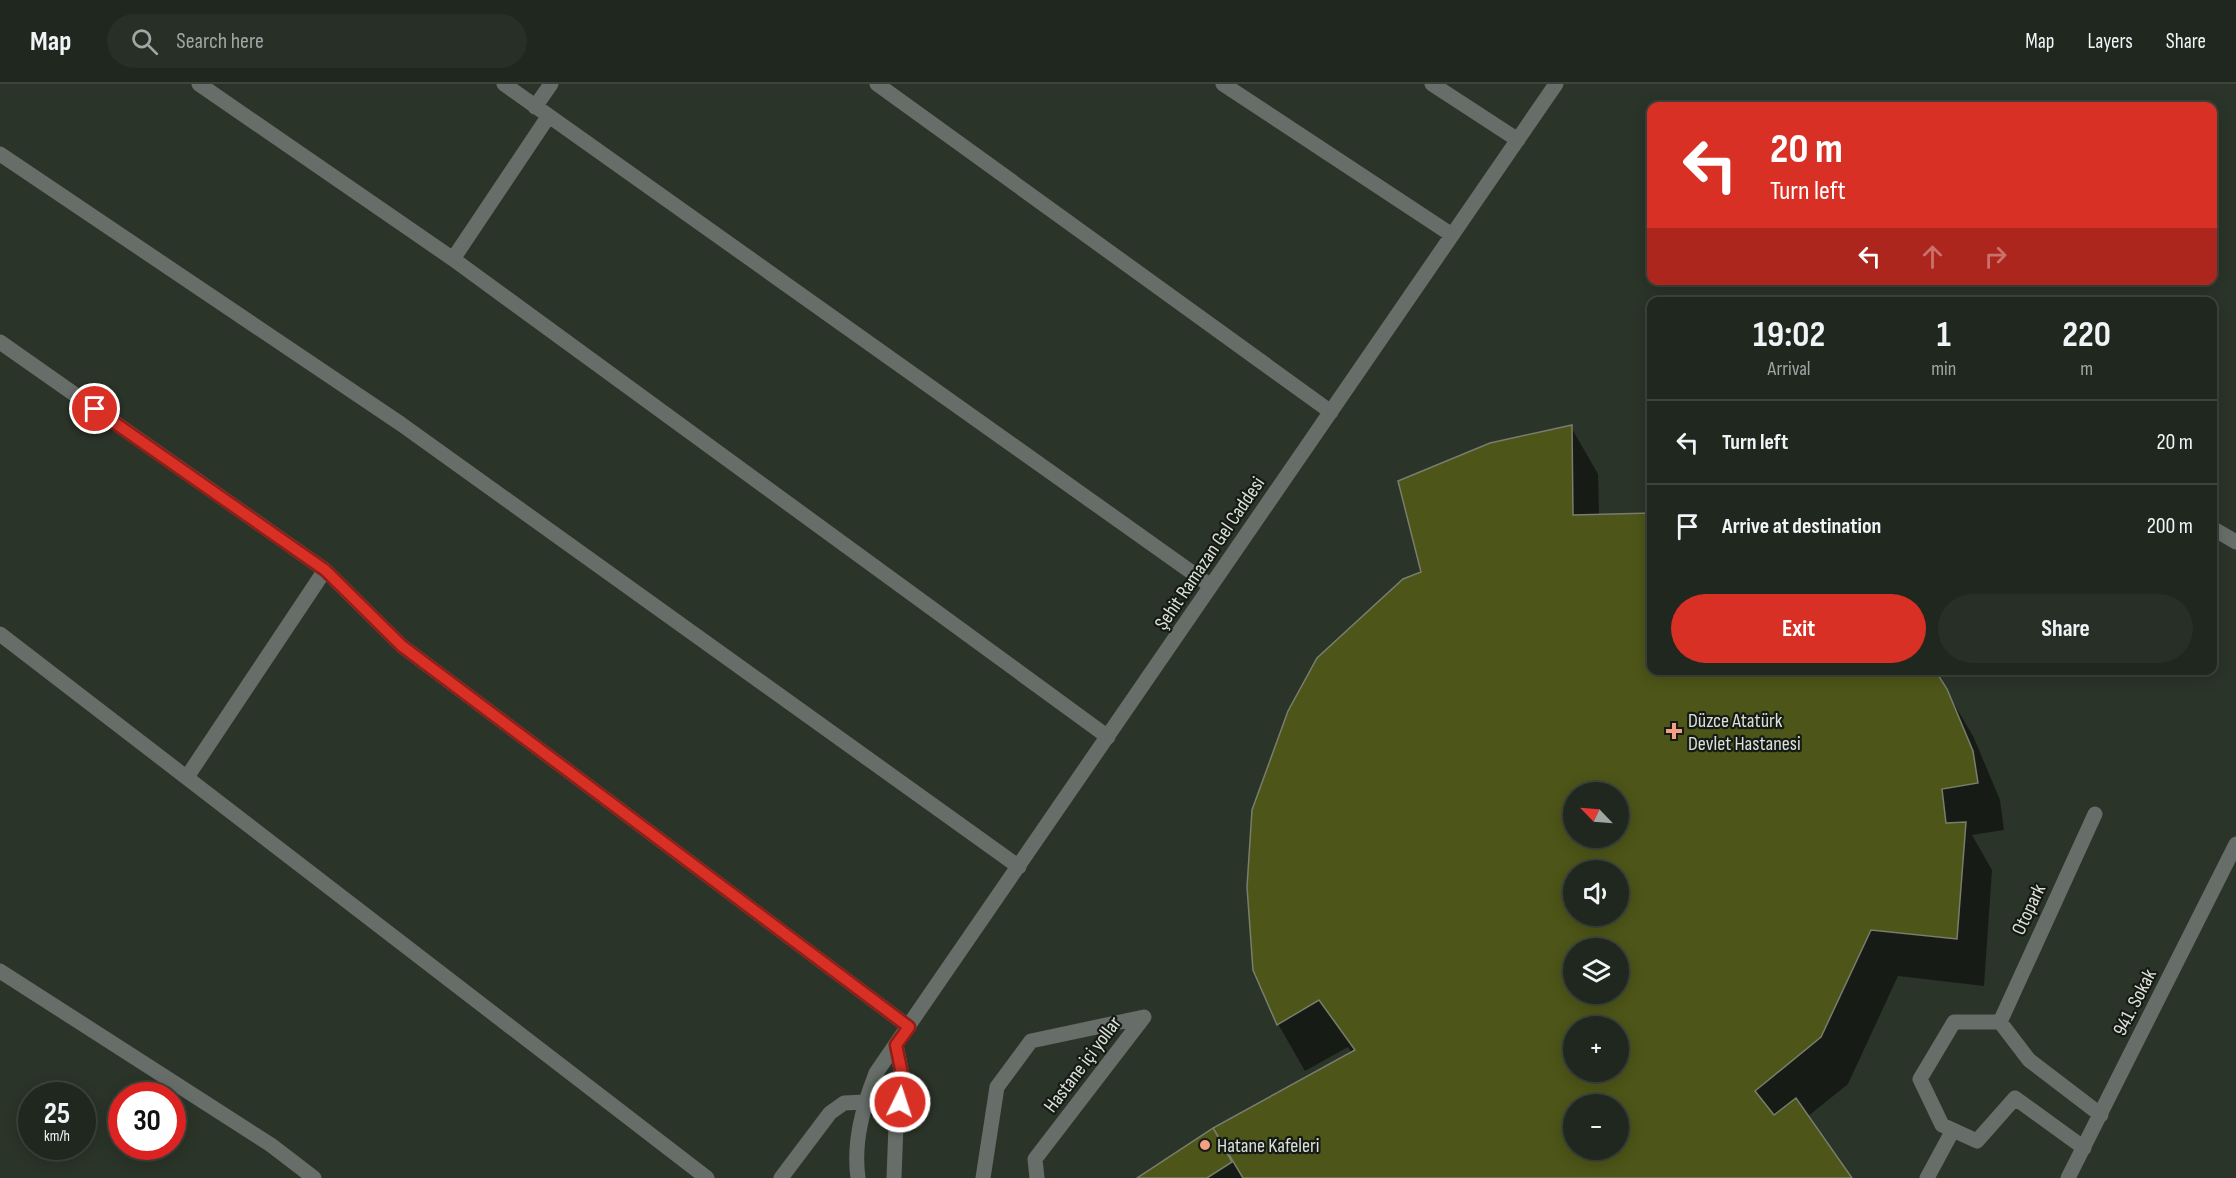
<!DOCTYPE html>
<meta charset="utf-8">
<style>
body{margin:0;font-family:"Sofia Sans Condensed",sans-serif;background:#282f27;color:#f1f3f6;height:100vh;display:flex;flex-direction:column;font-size:22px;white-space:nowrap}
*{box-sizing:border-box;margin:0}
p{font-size:20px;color:#a2a5a4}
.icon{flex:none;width:33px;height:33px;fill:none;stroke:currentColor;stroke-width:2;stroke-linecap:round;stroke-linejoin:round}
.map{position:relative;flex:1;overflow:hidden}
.drawer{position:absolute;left:1647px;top:213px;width:570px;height:378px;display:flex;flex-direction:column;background:#20271e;border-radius:12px;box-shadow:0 3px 15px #0003,0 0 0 2px #3d443c}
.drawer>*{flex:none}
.guide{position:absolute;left:1647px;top:18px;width:570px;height:183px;border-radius:12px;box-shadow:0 3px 15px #0003,0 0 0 2px #3d443c;background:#d93025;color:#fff;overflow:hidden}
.needle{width:39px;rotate:295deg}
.fabs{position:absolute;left:1563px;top:698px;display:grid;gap:12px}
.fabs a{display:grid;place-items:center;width:66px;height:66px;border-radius:50%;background:#20271e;box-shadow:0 3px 15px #0003,0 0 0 2px #3d443c;font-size:30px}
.speed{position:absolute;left:18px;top:998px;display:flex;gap:12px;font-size:30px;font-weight:700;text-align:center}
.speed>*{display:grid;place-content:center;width:78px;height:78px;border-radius:50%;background:#20271e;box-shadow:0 3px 15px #0003,0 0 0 2px #3d443c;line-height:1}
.speed small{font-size:15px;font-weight:400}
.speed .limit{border:9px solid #d22;background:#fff;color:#111}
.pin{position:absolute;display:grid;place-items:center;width:51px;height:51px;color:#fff;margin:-26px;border:3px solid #fff;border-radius:50%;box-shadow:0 2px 6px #0007}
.me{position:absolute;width:66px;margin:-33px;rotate:4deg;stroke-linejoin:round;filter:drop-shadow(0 0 4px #0008)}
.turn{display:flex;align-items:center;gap:21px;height:126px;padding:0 24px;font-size:27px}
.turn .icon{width:78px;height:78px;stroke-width:2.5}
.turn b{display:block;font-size:42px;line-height:51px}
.lanes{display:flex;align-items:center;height:57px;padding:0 24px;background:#0003;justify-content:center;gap:30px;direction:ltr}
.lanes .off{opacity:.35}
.eta{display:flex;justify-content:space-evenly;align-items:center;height:102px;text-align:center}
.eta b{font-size:36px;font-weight:700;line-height:42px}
.cta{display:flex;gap:12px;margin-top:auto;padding:12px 24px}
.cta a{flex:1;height:69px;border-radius:36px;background:#d93025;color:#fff;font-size:24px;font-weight:700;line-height:69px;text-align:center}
.cta a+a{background:#282f27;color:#f1f3f6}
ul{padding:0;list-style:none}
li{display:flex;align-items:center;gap:18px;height:84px;padding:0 24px;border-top:2px solid #3d443c}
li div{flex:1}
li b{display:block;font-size:22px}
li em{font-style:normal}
header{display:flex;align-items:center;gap:36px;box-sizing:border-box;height:84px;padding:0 30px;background:#20271e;border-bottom:2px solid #3d443c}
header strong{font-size:28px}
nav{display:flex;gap:33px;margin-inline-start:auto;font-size:21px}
.search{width:420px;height:54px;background:#282f27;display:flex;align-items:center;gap:15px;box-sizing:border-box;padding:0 21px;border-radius:33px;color:#a2a5a4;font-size:22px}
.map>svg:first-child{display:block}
.shadow{fill:#0007;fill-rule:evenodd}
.building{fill:#4d5518;stroke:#797d6e;stroke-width:1.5;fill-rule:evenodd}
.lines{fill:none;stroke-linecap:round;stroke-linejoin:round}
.minor{stroke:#676d69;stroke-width:15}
.route-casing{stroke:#8d1f18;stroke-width:15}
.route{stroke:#d93025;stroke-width:10}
.poi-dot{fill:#f49e86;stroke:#161a15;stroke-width:2}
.labels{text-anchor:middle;stroke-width:4.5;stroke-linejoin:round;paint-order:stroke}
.street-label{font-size:20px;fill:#dbe1d9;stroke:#161a15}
.poi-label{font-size:20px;fill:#dbe1d9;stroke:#161a15;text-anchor:start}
</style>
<header>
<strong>Map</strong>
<div class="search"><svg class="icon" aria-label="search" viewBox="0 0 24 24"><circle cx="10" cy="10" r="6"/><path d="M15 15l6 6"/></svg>Search here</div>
<nav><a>Map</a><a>Layers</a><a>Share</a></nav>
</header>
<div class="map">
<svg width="2236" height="1094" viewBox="0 0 2236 1094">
<rect width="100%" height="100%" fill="#2b3428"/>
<path class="shadow" d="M1571 343 1598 390 1599 432 1652 586 1946 606 1974 654 2000 716 2004 746 1972 751 1992 786 1984 902 1898 892 1848 1000 1807 1033 1850 1094H1140L1213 1046 1352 969 1348 963 1305 987 1278 940 1423 489ZM1574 708H1618V753H1574ZM1574 786H1618V831H1574ZM1574 864H1618V909H1574ZM1574 942H1618V987H1574ZM1574 1020H1618V1065H1574Z"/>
<path class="building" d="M1572 341 1573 431 1652 429V586H1935L1947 605 1973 667 1978 699 1942 705 1946 739 1966 738 1957 855 1871 846 1821 953 1755 1007 1774 1031 1796 1014 1852 1094H1243L1213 1044 1355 966 1319 916 1277 941 1253 886 1247 803 1252 726 1288 627 1317 574 1403 495 1421 488 1398 397 1490 359ZM1574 708H1618V753H1574ZM1574 786H1618V831H1574ZM1574 864H1618V909H1574ZM1574 942H1618V987H1574ZM1574 1020H1618V1065H1574Z
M1213 1044 1232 1078 1207 1094H1137Z"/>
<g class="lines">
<path class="minor" d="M199 0 453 175 1108 653
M504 0 1211 502
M877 0 1331 328
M1223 0 1452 151
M1432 0 1518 56
M535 23 551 0
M0 70 401 340 1019 783
M453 175 548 33
M0 258 325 486 402 562 909 943
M2212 444 2236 458
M0 550 707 1094
M187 693 325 486
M0 887 271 1061 314 1094
M2000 938 2095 730
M2084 1064 2015 1014 1977 1057 1942 1041 1920 995 1954 938H2000L2029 976 2101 1031
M781 1094 830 1029 844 1019 865 1018
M858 1094C853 1058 863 1023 876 989L1556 0
M894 1094 896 1041 903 995 896 961
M983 1094 997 1003 1031 957 1144 933
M1037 1094 1035 1075 1144 933
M1927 1094 1953 1046
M2068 1094 2236 760"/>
</g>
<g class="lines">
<g class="route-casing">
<path id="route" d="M95 325 325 486 402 562 909 943 896 961 903 995 900 1018"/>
</g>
<use href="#route" class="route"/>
</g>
<g class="poi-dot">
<path d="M1671 638h6v6h6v6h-6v6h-6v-6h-6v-6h6z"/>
<circle cx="1205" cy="1061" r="6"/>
</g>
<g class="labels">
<g class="street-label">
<text transform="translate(1209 469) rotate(-56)" y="7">Şehit Ramazan Gel Caddesi</text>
<text transform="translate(2028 825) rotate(-65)" y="7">Otopark</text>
<text transform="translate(2134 918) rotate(-63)" y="7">941. Sokak</text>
<text transform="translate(1082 980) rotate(-53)" y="7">Hastane içi yollar</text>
</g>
<g class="poi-label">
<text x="1688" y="643">Düzce Atatürk<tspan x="1688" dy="23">Devlet Hastanesi</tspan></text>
<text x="1217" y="1068">Hatane Kafeleri</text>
</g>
</g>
</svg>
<div class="fabs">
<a><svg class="needle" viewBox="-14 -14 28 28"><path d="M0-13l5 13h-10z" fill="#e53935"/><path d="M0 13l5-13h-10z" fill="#a2a5a4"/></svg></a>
<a><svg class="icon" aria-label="sound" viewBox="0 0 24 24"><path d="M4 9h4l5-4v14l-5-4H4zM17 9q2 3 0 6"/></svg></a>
<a><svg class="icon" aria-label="layers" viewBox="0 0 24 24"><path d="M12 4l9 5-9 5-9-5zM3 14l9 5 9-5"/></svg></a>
<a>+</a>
<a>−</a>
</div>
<div class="speed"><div>25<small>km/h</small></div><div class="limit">30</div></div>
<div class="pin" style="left:95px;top:325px;background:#d93025"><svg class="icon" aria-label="arrive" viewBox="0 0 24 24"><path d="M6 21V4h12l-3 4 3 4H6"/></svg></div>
<svg class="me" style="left:900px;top:1018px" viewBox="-20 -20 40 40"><circle r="17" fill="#d93025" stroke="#fff" stroke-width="3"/><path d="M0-11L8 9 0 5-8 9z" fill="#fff"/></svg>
<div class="guide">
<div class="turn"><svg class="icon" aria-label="left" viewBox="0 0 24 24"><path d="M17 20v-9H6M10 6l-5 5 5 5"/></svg><div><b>20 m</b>Turn left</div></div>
<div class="lanes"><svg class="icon" aria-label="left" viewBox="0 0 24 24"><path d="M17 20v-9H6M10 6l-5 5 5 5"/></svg><svg class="icon off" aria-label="ahead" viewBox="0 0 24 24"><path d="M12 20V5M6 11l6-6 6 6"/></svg><svg class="icon off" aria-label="right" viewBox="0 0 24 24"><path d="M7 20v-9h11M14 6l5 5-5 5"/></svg></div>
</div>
<section class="drawer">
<div class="eta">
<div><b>19:02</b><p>Arrival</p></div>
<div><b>1</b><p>min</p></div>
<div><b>220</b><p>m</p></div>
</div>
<ul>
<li><svg class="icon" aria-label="left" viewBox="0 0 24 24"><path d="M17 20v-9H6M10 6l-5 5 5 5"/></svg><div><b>Turn left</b></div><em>20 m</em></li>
<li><svg class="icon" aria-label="arrive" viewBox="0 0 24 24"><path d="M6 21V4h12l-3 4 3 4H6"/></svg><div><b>Arrive at destination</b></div><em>200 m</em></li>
</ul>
<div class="cta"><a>Exit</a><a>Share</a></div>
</section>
</div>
